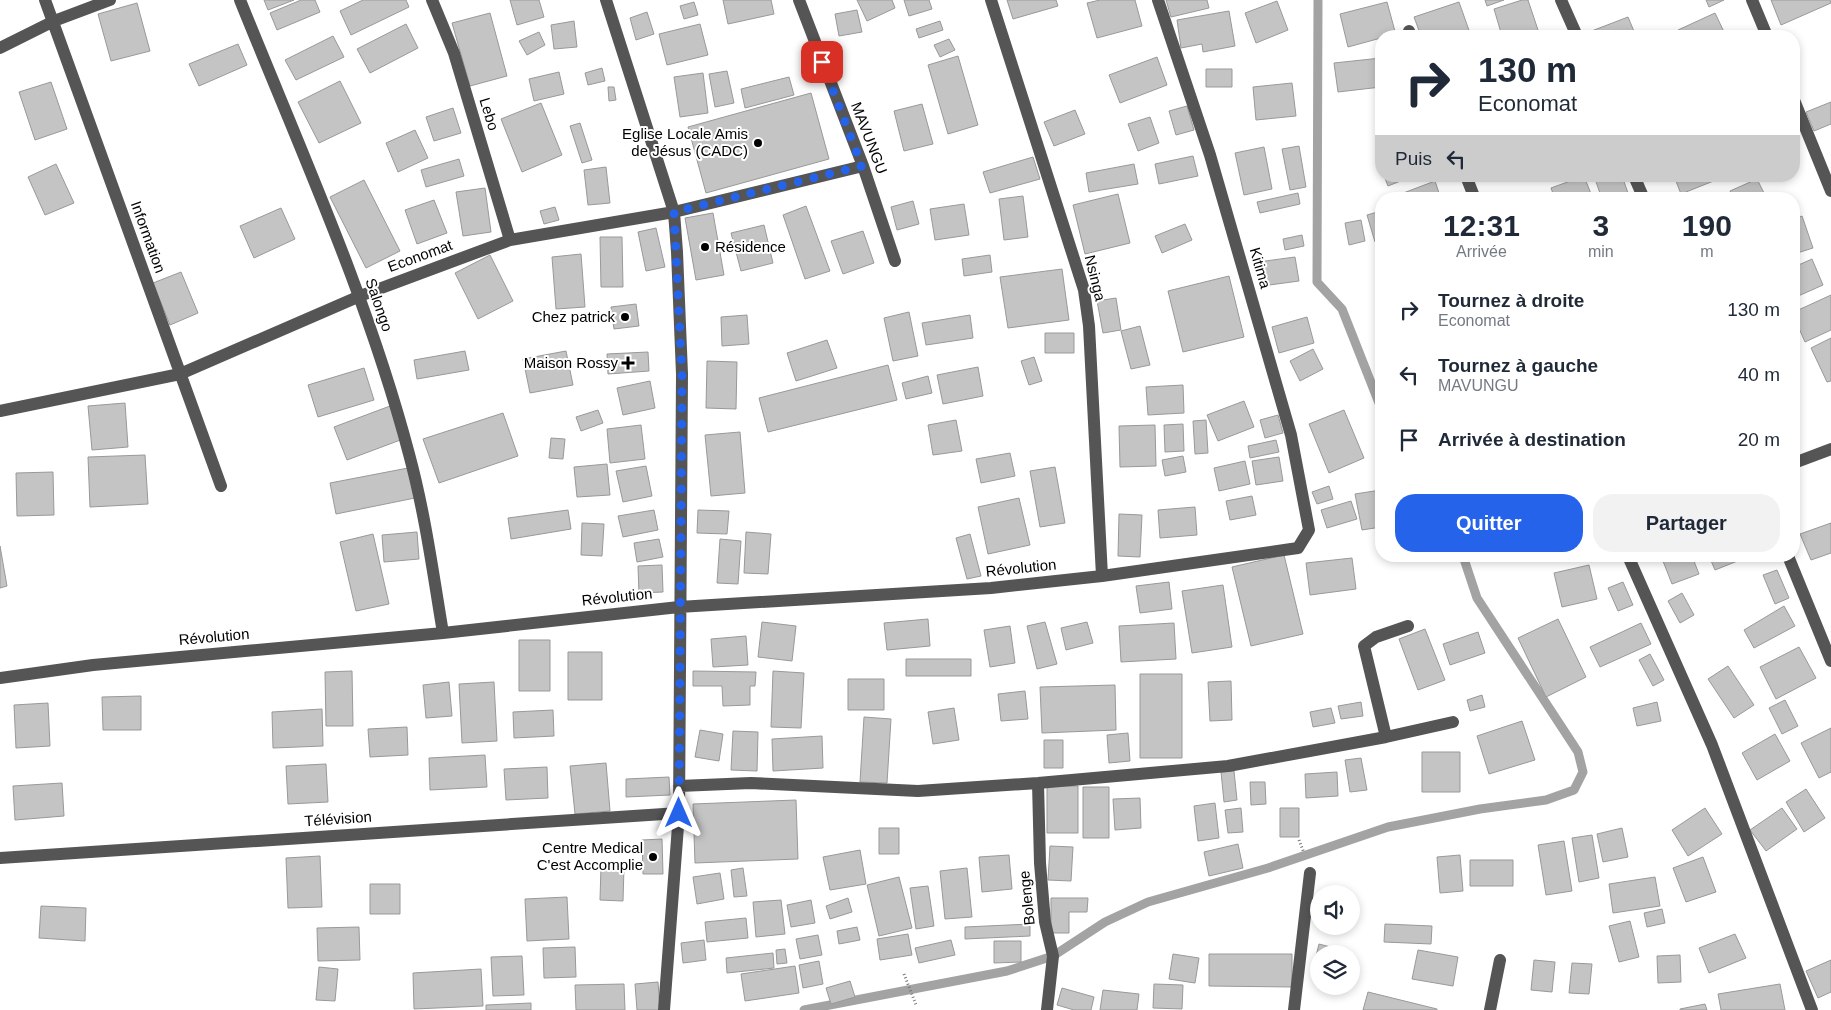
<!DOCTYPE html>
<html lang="fr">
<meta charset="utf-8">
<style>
body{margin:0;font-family:Arial,sans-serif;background:#f2f2f3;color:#1f2937;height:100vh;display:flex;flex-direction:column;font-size:19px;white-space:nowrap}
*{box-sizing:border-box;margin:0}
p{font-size:16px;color:#747a83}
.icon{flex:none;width:28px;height:28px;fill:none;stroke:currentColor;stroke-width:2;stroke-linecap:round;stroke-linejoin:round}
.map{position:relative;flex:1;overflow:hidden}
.sheet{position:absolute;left:1375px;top:192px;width:425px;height:370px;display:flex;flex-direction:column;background:#fff;border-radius:20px;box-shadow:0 2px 8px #0003}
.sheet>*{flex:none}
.hud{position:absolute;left:1375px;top:30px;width:425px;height:152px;border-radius:20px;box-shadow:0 2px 8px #0003;background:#fff;color:#1f2937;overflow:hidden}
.fabs{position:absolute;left:1310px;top:885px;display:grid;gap:10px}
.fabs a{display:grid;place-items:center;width:50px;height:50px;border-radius:50%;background:#fff;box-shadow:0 2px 8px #0003;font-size:25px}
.pin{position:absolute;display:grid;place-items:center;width:42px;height:42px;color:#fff;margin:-21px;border-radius:10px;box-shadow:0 2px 8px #0006}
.me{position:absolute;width:55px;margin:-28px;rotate:0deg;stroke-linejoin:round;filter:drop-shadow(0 0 4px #0008)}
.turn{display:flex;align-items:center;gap:18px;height:105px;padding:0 20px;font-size:22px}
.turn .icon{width:65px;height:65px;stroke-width:2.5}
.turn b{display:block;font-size:35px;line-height:42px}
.then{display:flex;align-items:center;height:48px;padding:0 20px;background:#0003;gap:10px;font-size:19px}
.eta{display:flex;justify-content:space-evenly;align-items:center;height:85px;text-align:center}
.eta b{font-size:30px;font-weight:600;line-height:35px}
.primary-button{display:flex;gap:10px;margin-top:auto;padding:10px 20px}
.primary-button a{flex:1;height:58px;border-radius:20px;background:#2563eb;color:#fff;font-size:20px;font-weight:600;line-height:58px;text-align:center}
.primary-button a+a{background:#f2f2f3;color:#1f2937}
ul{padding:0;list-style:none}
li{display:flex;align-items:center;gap:15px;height:65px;padding:0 20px}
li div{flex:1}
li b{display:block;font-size:19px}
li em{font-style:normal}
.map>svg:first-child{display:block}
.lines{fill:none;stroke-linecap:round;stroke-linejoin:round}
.stream{stroke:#a3a3a3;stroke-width:9}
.building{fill:#c4c4c4;stroke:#999}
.path{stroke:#777;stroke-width:3;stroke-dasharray:1 2.5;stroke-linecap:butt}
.minor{stroke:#555;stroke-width:12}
.route{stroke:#2563eb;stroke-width:9;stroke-dasharray:0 16.2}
.poi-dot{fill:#000;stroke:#fff;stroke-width:2}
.labels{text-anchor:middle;stroke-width:4;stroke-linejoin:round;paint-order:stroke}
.street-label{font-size:15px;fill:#000;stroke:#fff}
.poi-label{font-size:15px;fill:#000;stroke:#fff;text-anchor:end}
</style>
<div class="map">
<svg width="1831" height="1010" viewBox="0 0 1831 1010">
<rect width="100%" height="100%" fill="#fff"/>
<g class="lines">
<path class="stream" d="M1318 0 1317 282 1342 309 1381 408
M804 1010 1007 971 1053 956 1105 922 1148 902 1268 868 1388 827 1480 809 1546 800 1574 790 1583 772 1578 752 1477 598 1463 556"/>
</g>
<path class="building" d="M264 0H294L268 10Z
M301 0H315L320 12 277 30 270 13Z
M363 0H406L409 7 351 35 340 11Z
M510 0H539L544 17 517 25Z
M723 0H771L774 14 728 24Z
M857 0H892L895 8 867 21Z
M904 0H929L932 9 909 16Z
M1007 0H1056L1058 6 1013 19Z
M1100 0H1135L1142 26 1097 38 1087 3Z
M1166 0H1207L1209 8 1171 17Z
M1485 0H1504L1487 6Z
M1522 0H1528L1540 36H1502L1494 9Z
M1706 0H1724L1709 7Z
M1771 0H1830L1831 3 1781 25Z
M1277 1 1288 30 1256 43 1245 13Z
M694 2 698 15 684 19 680 6Z
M1387 2 1396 35 1381 36V38L1348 47 1340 14Z
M1459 2 1471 36H1421L1414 17Z
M137 3 150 51 111 61 98 14Z
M857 10 862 32 839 36 835 14Z
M1229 11 1235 46 1203 52 1202 44 1181 48 1177 20Z
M647 12 654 34 636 40 630 18Z
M490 13 507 76 470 86 452 23Z
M1715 13 1726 36H1681L1678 30Z
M1628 17 1636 36H1591L1589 32Z
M574 21 577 47 554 49 551 25Z
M940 21 943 30 919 38 916 29Z
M406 24 418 48 370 73 357 49Z
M700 24 708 55 667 65 659 34Z
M539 32 545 45 527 55 519 41Z
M333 36 344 57 296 80 285 60Z
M949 39 955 50 940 57 934 45Z
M238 44 247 65 199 86 189 64Z
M958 56 978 125 948 134 928 65Z
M1157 57 1167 85 1120 103 1109 75Z
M1381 58V87L1338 92 1334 63Z
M602 68 605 81 588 85 585 73Z
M1206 69H1232V87H1206Z
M727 71 734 103 715 107 709 74Z
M559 72 564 94 534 101 529 79Z
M703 73 708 113 680 117 674 77Z
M789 77 794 95 745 108 741 89Z
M340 81 361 123 319 143 298 102Z
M51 82 67 129 35 140 19 92Z
M1292 83 1296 116 1256 120 1253 87Z
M608 87H614L616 100 609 101Z
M811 93 829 159 706 193 688 127Z
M1831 102V124L1814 131 1806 112Z
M541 103 562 155 522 172 501 119Z
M922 104 933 144 904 151 894 111Z
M1187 106 1194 130 1176 135 1169 111Z
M453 108 461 133 434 141 426 117Z
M1075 110 1085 134 1054 146 1044 122Z
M1150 117 1159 143 1138 151 1128 124Z
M580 123 592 160 582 163 570 126Z
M415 130 428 158 398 172 386 143Z
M1299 146 1306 187 1290 190 1282 149Z
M1264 147 1272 189 1244 195 1235 153Z
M1193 156 1198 176 1159 184 1155 164Z
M1033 157 1040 179 990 193 983 172Z
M459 159 464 176 426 187 421 170Z
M56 164 74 203 45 215 28 177Z
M1134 164 1138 184 1089 192 1086 173Z
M606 167 610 203 588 205 584 170Z
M1384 176H1413L1388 186Z
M1584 176 1593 199H1555L1551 188Z
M1594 176H1622L1628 193 1612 199H1602Z
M1674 176H1720L1721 178 1681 194Z
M1757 179 1767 199H1734L1730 191Z
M364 180 400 251 366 268 330 197Z
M1435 181 1441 199H1400L1398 195Z
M485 188 491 232 463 236 456 192Z
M1298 193 1300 204 1260 213 1257 202Z
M1118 194 1130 243 1085 254 1073 205Z
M1023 196 1028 237 1004 240 999 199Z
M434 200 447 233 417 244 405 210Z
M913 201 919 224 897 230 891 207Z
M964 204 969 235 935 240 930 209Z
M806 206 830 271 805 279 783 215Z
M555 207 559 220 544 224 540 211Z
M281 208 295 239 254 258 240 226Z
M1381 211V240L1375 242 1367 215Z
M713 213 724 275 696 280 685 218Z
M1802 216 1813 248 1794 254V219Z
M1361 220 1365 241 1349 245 1345 223Z
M1185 224 1192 240 1162 253 1155 236Z
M764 225 773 263 741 271 731 233Z
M656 228 665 267 646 271 638 232Z
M863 231 874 263 843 274 831 241Z
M1302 235 1304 246 1285 250 1283 239Z
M600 237H622L623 287H601Z
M581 254 585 307 556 309 552 257Z
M490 255 513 301 478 319 455 273Z
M990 255 992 272 964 276 962 259Z
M1295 257 1299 281 1262 286 1258 262Z
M1812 259 1823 285 1796 297 1794 292V267Z
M1062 269 1069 320 1008 328 1000 277Z
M181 272 198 313 170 325 153 283Z
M1229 276 1244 337 1183 352 1168 291Z
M1831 295V330L1805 342 1794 317V312Z
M1116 298 1121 330 1103 333 1097 301Z
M636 304 639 326 614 329 611 307Z
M909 312 918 356 893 361 884 318Z
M747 315 749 344 722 346 721 317Z
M970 315 973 338 926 345 922 323Z
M1307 317 1314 343 1279 353 1272 327Z
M1140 326 1150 365 1131 369 1121 331Z
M1045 333H1074V353H1045Z
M1831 338V381L1827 382 1811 348Z
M827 340 837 368 796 381 787 353Z
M1313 349 1323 369 1300 381 1290 361Z
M465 351 469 370 417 379 414 360Z
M566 351 573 385 530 393 523 359Z
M648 352 649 371 608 374 607 354Z
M1034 357 1042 381 1029 385 1021 361Z
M707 361 737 362 736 409 706 408Z
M888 365 897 400 768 432 759 398Z
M978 367 983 396 943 404 937 375Z
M364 368 374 400 318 417 308 385Z
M928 376 932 393 906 399 902 383Z
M650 381 655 408 623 415 617 388Z
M1183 385 1184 413 1148 415 1146 387Z
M1244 401 1254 427 1218 441 1207 415Z
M125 403 128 447 92 450 88 406Z
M390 406 403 439 347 460 334 427Z
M598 410 603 423 581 431 576 417Z
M1344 410 1364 458 1329 473 1309 424Z
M503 413 518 456 439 483 423 439Z
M1278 415 1283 433 1265 438 1260 420Z
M956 420 962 451 933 455 928 425Z
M1206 420 1208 453 1195 454 1193 421Z
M1183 424 1184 451 1165 452 1164 425Z
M641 425 645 459 610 463 607 429Z
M1155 425 1156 466 1120 467 1119 426Z
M740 432 745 493 711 496 705 435Z
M551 438 565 439 563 459 549 458Z
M1276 440 1279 452 1250 458 1248 446Z
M1010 453 1015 476 981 483 976 459Z
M145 455 148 504 90 507 88 457Z
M1183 456 1186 472 1165 476 1162 460Z
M1279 457 1283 481 1256 485 1252 461Z
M1245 461 1250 484 1219 491 1214 468Z
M607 464 610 495 577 497 574 467Z
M646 466 652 496 623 502 616 471Z
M1055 467 1065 523 1040 527 1030 471Z
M408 468 415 498 336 514 330 483Z
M53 472 54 515 17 516 16 473Z
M1329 486 1333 499 1317 504 1312 492Z
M1381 490V527L1362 530 1355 494Z
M1252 496 1256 515 1230 520 1226 501Z
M1019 498 1030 545 988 554 978 507Z
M1351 501 1357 519 1327 528 1321 510Z
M1195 507 1197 535 1160 538 1158 510Z
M568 510 571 529 511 539 508 518Z
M654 510 658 530 623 537 618 516Z
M698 510 729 511 727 534 697 533Z
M1119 514 1142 515 1140 557 1118 556Z
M582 523 604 524 602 556 581 555Z
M1831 523V553L1811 560 1800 534Z
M417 532 419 559 384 562 382 535Z
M746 532 771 534 768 574 744 573Z
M373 534 389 604 356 611 340 542Z
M970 534 981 576 967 579 956 538Z
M659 539 663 557 637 562 634 543Z
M720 539 741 541 738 584 717 583Z
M0 546 7 586 0 588Z
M1284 555 1303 634 1251 646 1232 567Z
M1661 556H1692L1699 574 1672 584Z
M1709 556H1750L1715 570Z
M1352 558 1356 589 1310 595 1306 563Z
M662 565 663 592 639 593 638 566Z
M1589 565 1597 599 1562 607 1554 573Z
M1777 570 1789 598 1775 604 1763 575Z
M1169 582 1172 609 1140 613 1136 586Z
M1623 582 1633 605 1618 611 1608 588Z
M1223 585 1232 647 1192 653 1182 591Z
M1682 593 1694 615 1680 623 1668 601Z
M1784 606 1795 626 1754 648 1744 630Z
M928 619 930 646 887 650 884 623Z
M1558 619 1586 677 1546 697 1518 638Z
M762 622 796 626 792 661 758 657Z
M1045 622 1057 664 1037 669 1027 626Z
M1087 622 1093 643 1066 650 1061 628Z
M1174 623 1176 659 1121 662 1119 626Z
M1641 623 1651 644 1600 667 1590 647Z
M1010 626 1015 663 990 667 984 630Z
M1425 629 1445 680 1418 690 1399 639Z
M1478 632 1485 653 1450 665 1443 644Z
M746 636 748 665 713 667 711 639Z
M519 640H550V691H519Z
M1799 647 1816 678 1776 699 1760 667Z
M568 652H602V700H568Z
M1650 654 1664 680 1653 686 1639 660Z
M906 659H971V676H906Z
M1728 666 1754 705 1734 718 1708 679Z
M352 671 353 726H326L325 672Z
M693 671 756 672 755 686H750V705L723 706 722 686H693Z
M773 671 804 673 801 728 771 727Z
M1140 674H1182V758H1140Z
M848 679H884V710H848Z
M1231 681 1232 720 1210 721 1208 682Z
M449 682 452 716 426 718 423 685Z
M494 682 497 741 462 743 459 684Z
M1115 685 1116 730 1042 733 1040 687Z
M1025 691 1028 719 1001 721 998 694Z
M1482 695 1485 707 1470 711 1467 700Z
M141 696V730H103L102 697Z
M1785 700 1798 726 1782 734 1769 708Z
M1361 702 1363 716 1341 719 1338 706Z
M1657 702 1661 721 1637 726 1633 708Z
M48 703 50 746 16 748 14 705Z
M954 708 959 740 933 744 928 712Z
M1331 708 1335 723 1313 727 1310 712Z
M322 709 323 746 273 748 272 712Z
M553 710 554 736 514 738 513 712Z
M864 717 891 719 887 783 860 782Z
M1522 721 1535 760 1489 774 1477 736Z
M407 727 408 755 370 757 368 729Z
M1831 728V772L1819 778 1801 743Z
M700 730 723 734 719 761 695 757Z
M733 731 758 732 757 771 731 770Z
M1128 733 1130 761 1109 763 1107 735Z
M1775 734 1790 761 1757 780 1742 753Z
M822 736 823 768 773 771 772 739Z
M1044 740H1063V768H1044Z
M1422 752H1460V792H1422Z
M485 755 487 787 430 790 429 758Z
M1361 758 1367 790 1350 792 1345 760Z
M606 763 610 811 575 814 570 766Z
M326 764 328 802 288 804 286 766Z
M547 767 548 798 506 800 504 769Z
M1234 771 1237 800 1224 802 1221 772Z
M1337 772 1338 796 1306 798 1305 774Z
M669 777 670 795 626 797V779Z
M1250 782H1265L1266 804 1251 805Z
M62 783 64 816 15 820 13 786Z
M1047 786H1078V833H1047Z
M1083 787H1109V838H1083Z
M1806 789 1825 818 1804 832 1786 802Z
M1140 798 1141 828 1115 830 1113 799Z
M796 800 798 859 695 863 693 804Z
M1215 803 1219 838 1198 841 1194 806Z
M1241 808 1243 832 1228 833 1225 810Z
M1280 808H1299V837H1280Z
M1705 808 1722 834 1688 856 1672 830Z
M1782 808 1797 829 1766 851 1750 830Z
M879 828H899V854H879Z
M1622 828 1628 857 1603 862 1597 834Z
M1592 835 1599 878 1579 882 1572 838Z
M662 839 663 874H643L642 840Z
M1564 841 1572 891 1546 895 1538 845Z
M1238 844 1243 868 1209 876 1204 852Z
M1050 846 1073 847 1071 881 1048 880Z
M860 850 866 884 830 890 823 857Z
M1009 855 1012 889 982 892 979 857Z
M1460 855 1463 891 1440 893 1437 857Z
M320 856 322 907 288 908 286 858Z
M1703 857 1716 892 1686 902 1673 868Z
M1470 860H1513V886H1470Z
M601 866 624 867 623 901 600 900Z
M743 868 747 896 734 897 731 870Z
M967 868 972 917 945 919 940 871Z
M720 873 724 899 697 904 693 877Z
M899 877 912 928 879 936 867 885Z
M1655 877 1660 906 1613 913 1609 884Z
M370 884H400V914H370Z
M928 886 934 926 916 929 910 888Z
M567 897 569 939 527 941 525 899Z
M848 898 852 912 830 919 826 906Z
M1051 898H1088L1087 912H1069V933H1051Z
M781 900 785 934 756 937 753 902Z
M811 900 815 923 791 927 787 905Z
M41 906 86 908 85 941 39 938Z
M1662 909 1665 923 1647 927 1644 913Z
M746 918 748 938 707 942 705 922Z
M1630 921 1639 957 1619 962 1609 926Z
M1030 924V936L965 939V927Z
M1385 924 1432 926 1431 944 1384 942Z
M359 927 360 960 318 961 317 928Z
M857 927 860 940 839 944 837 931Z
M908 934 912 955 880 960 877 939Z
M1735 934 1746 958 1709 973 1699 948Z
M818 935 822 955 800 959 796 939Z
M704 940 706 960 683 963 681 943Z
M951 940 955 955 919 963 915 948Z
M994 941H1021V962L994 963Z
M1319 944 1342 950 1341 954H1319V970L1313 968Z
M575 947 576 977 544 978 543 948Z
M785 949 787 963 777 964 776 950Z
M1418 950 1458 957 1453 986 1412 979Z
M773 953 774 968 727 973 726 958Z
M1173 954 1199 958 1195 983 1169 979Z
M1209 954H1292V987L1209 986Z
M1680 955 1681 982 1658 983 1657 956Z
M522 956 524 995 493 996 491 957Z
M1534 960 1555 962 1552 992 1531 990Z
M1831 960V992L1818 998 1806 971Z
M819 961 823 984 803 988 799 965Z
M1572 963 1592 964 1589 994 1569 993Z
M795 966 799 993 745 1001 741 974Z
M319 967 338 969 335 1001 316 1000Z
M481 969 483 1006 414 1009 413 973Z
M850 981 855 997 831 1004 826 988Z
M658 982 660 1010H637L635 984Z
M624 984 625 1010H576L575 985Z
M1154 984 1183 985 1182 1009 1153 1008Z
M1780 984 1785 1010H1721L1718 994Z
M1062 988 1094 997 1091 1010H1074L1057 1005Z
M1103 990 1139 994 1137 1010H1100Z
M1368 992 1437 1009V1010H1363Z
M531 1003V1010H486V1005Z
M1705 1004 1707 1010H1680V1009Z"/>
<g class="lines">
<path class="path" d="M1299 840 1304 853
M904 974 916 1005"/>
<path class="minor" d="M45 0 221 486
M240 0C300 149 368 298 409 454 425 513 433 573 443 633
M432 0 454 53 510 240
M606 0 674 212 677 252 682 374 679 813 664 1010
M799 0 863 166 895 261
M991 0 1084 290 1089 326 1102 576
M1561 0 1577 36
M1752 0 1767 36
M1409 31 1411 36
M0 48 54 21 110 0
M1794 100 1831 191
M1466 176 1475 199
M1634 176 1644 199
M0 411 180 374 360 296 510 240 674 212 863 166
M1794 463 1831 449
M1628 556 1712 745 1812 1010
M1788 556 1831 661
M0 678 93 665 443 633 679 607 991 588 1102 576 1298 548 1309 530 1291 435 1210 155 1158 0
M1386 737 1364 646 1376 637 1408 626
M1038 783 1040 863 1045 922 1053 956 1047 1010
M679 786 751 783 918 791 1038 783 1228 766 1386 737 1453 722
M0 858 679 813
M1294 1010 1310 873
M1490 1010 1500 960"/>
</g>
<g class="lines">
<path class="route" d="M679 813 682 374 674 212 862 166 822 62"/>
</g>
<g class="poi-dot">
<circle cx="758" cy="143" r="5"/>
<circle cx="705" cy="247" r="5"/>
<circle cx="625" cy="317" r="5"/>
<path d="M625.5 355.5h5v5h5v5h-5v5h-5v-5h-5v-5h5z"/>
<circle cx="653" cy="857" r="5"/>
</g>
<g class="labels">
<g class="street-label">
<text transform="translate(489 114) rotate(73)" y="5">Lebo</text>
<text transform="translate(869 138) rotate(69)" y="5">MAVUNGU</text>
<text transform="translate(148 237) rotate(70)" y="5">Information</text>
<text transform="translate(420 256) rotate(-20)" y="5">Economat</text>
<text transform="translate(1260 268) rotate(74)" y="5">Kitima</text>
<text transform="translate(1095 278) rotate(76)" y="5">Nsinga</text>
<text transform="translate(379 305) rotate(71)" y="5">Salongo</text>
<text transform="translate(1021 568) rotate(-6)" y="5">Révolution</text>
<text transform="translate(617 597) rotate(-6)" y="5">Révolution</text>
<text transform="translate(214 637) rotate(-5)" y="5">Révolution</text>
<text transform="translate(338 819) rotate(-4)" y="5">Télévision</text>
<text transform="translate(1027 898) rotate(-96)" y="5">Bolenge</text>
</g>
<g class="poi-label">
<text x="748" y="139">Eglise Locale Amis<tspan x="748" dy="17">de Jésus (CADC)</tspan></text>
<text x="715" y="252" text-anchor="start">Résidence</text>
<text x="615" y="322">Chez patrick</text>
<text x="618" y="368">Maison Rossy</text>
<text x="643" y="853">Centre Medical<tspan x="643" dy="17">C'est Accomplie</tspan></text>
</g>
</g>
</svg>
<div class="fabs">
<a><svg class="icon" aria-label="sound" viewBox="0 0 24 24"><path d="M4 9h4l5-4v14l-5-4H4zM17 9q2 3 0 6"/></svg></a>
<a><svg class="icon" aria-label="layers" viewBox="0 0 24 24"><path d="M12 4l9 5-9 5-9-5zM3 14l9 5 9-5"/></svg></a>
</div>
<div class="pin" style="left:822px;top:62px;background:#d93025"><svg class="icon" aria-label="arrive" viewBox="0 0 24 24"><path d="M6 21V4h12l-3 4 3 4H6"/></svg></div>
<svg class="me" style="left:679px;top:813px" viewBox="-20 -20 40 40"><path d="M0-17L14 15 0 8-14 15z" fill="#2563eb" stroke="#fff" stroke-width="4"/></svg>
<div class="hud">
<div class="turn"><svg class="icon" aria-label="right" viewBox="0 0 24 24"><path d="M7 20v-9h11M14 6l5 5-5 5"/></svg><div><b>130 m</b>Economat</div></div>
<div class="then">Puis<svg class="icon" aria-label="left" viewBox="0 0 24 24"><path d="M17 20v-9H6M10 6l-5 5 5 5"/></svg></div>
</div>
<section class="sheet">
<div class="eta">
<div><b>12:31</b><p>Arrivée</p></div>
<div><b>3</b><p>min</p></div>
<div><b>190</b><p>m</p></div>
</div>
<ul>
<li><svg class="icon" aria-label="right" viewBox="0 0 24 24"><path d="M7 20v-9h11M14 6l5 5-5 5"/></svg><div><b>Tournez à droite</b><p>Economat</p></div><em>130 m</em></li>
<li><svg class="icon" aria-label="left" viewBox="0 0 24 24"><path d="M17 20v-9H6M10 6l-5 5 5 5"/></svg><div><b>Tournez à gauche</b><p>MAVUNGU</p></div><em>40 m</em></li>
<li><svg class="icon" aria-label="arrive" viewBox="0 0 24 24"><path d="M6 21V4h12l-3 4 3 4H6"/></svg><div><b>Arrivée à destination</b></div><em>20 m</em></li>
</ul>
<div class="primary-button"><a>Quitter</a><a>Partager</a></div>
</section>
</div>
